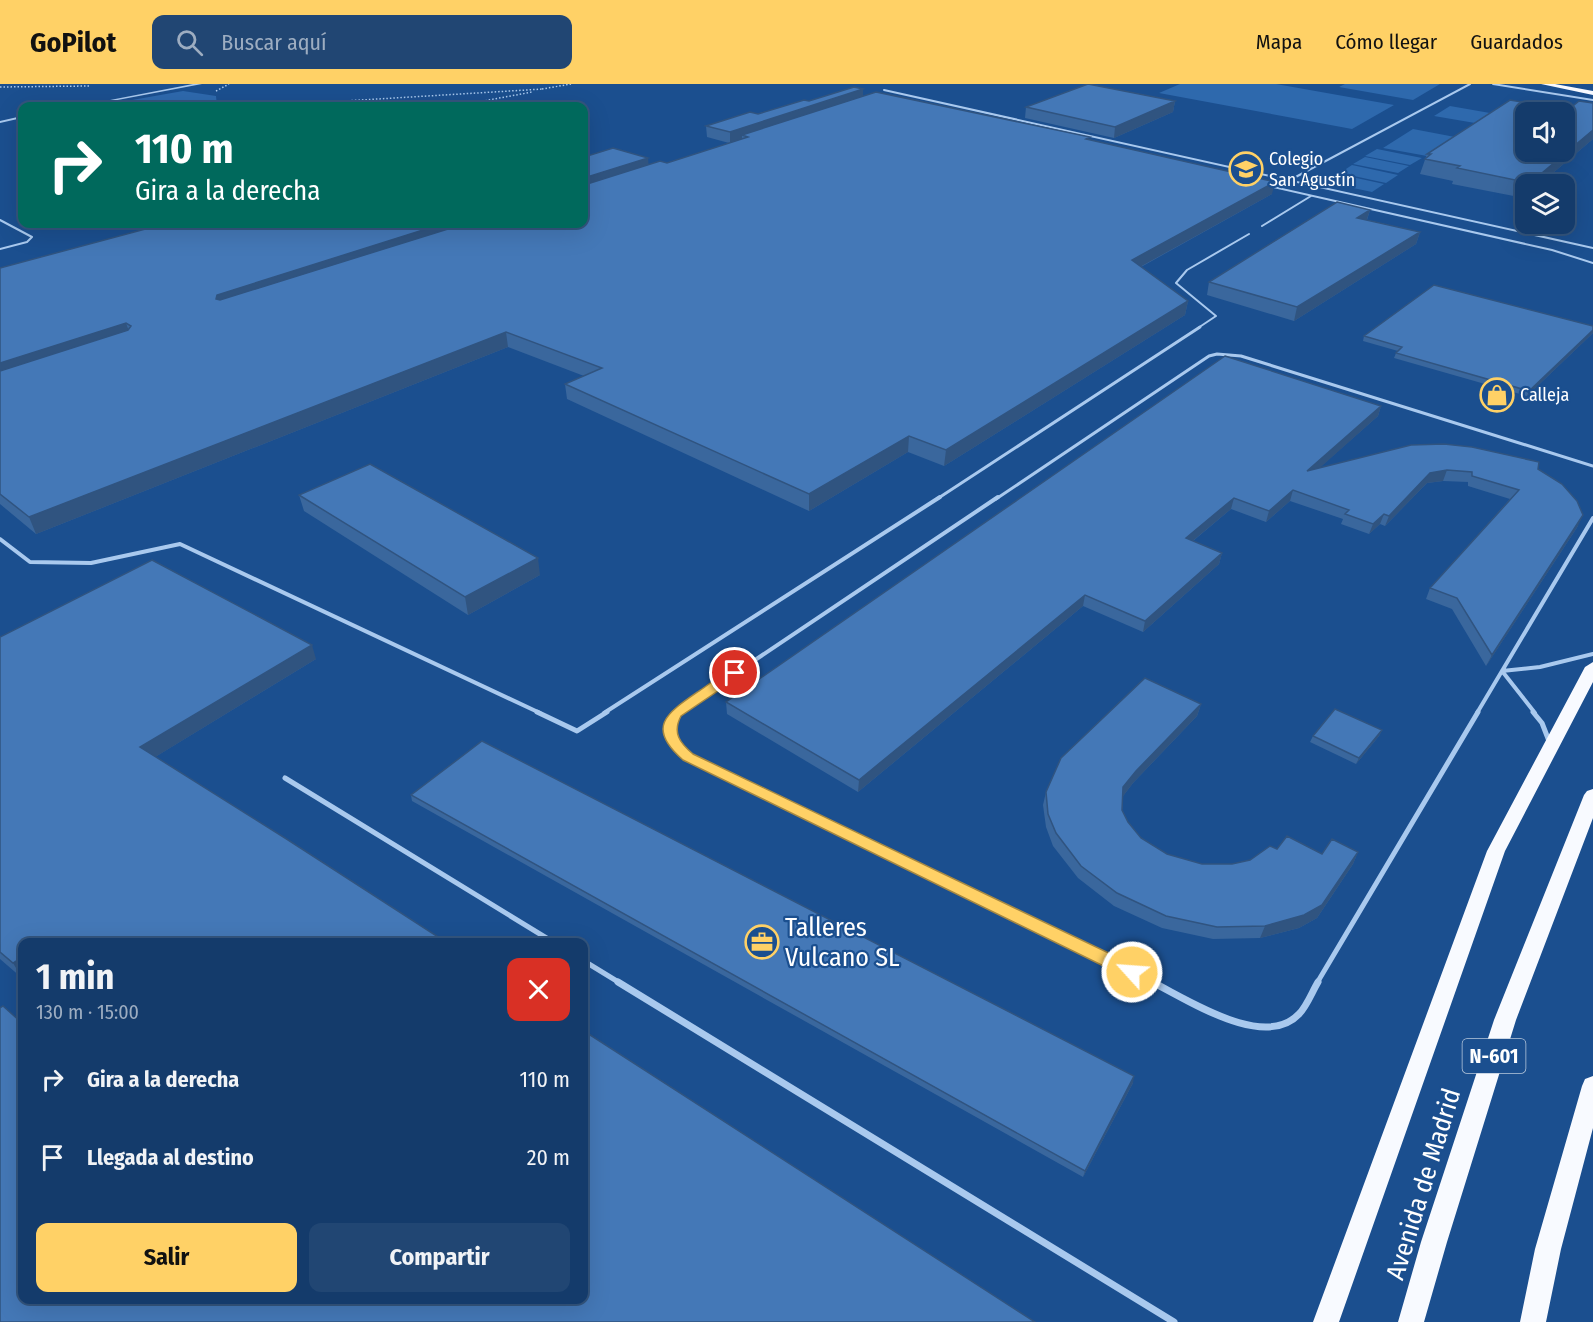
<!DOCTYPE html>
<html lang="es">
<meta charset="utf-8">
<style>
body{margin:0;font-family:"Fira Sans Condensed",sans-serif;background:#214673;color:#f1f3f6;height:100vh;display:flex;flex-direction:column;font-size:22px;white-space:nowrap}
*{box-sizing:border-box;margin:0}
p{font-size:20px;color:#9dadc1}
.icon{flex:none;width:33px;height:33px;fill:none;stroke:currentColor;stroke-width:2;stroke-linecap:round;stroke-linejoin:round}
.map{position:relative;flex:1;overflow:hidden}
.details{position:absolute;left:18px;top:854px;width:570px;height:366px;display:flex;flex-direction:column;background:#143b6b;border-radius:12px;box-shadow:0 6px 24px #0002,0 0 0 2px #33557e}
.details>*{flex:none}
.banner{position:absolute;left:18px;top:18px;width:570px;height:126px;border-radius:12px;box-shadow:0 6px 24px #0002,0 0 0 2px #33557e;background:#00695c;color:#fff;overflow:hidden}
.tools{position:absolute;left:1515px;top:18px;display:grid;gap:12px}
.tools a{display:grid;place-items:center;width:60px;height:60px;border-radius:12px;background:#143b6b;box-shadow:0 6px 24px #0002,0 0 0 2px #33557e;font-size:30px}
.pin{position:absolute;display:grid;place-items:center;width:51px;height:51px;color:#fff;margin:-26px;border:3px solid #fff;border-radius:50%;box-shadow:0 2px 6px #0007}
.me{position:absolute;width:66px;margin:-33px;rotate:296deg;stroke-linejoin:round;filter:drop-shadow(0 0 4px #0008)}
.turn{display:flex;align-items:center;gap:21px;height:126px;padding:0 18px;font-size:27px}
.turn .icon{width:78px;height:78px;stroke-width:2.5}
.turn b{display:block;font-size:42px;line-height:51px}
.round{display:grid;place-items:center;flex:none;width:63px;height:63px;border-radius:12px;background:#214673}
.overview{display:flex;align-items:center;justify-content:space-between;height:102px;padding:0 18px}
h1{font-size:36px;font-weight:700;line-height:45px}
.primary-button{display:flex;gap:12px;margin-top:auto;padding:12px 18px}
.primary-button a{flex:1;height:69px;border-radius:12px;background:#ffd166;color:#111;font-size:24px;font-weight:700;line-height:69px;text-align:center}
.primary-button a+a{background:#214673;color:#f1f3f6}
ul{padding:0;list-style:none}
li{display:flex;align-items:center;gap:18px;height:78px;padding:0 18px}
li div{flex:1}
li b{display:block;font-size:22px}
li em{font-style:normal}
header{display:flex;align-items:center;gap:36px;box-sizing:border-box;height:84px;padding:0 30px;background:#ffd166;color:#111}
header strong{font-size:28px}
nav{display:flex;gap:33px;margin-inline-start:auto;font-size:21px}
.search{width:420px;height:54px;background:#214673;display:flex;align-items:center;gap:15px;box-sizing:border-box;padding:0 21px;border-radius:12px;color:#9dadc1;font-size:22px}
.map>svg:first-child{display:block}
.green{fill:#2e69ad}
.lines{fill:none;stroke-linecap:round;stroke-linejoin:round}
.path{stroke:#a9c9ee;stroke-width:1.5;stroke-dasharray:1.5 2;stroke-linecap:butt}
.service-far4{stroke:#a9c9ee;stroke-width:2}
.service-far3{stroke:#a9c9ee;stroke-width:3}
.service-far2{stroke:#a9c9ee;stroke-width:4}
.service-far1{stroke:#a9c9ee;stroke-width:5}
.service{stroke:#a9c9ee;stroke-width:7}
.tertiary{fill:#a9c9ee;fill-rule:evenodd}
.trunk{fill:#f8faff;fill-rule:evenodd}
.wall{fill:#3a679d}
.shaded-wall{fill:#305480}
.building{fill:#4478b7;stroke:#305480;stroke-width:1.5;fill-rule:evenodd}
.route{fill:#ffd166;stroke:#a68842;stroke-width:1.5}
.labels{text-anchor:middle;stroke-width:4.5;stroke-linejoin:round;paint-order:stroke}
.far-poi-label{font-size:18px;fill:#fff;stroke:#1b4f8f;text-anchor:start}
.shield{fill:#1b4f8f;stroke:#bbcadd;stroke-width:1.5}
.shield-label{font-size:20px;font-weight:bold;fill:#fff}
.near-poi-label{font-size:26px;fill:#fff;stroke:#1b4f8f;text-anchor:start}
.near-street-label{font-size:26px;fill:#fff;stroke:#1b4f8f}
</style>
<header>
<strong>GoPilot</strong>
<div class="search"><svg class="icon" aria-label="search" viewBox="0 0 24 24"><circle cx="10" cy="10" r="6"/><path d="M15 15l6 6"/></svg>Buscar aquí</div>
<nav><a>Mapa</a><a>Cómo llegar</a><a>Guardados</a></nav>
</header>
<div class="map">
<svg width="1593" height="1238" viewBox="0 0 1593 1238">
<rect width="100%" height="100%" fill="#1b4f8f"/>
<path class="green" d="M1180 0H1276L1394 21 1352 45 1159 9Z
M1345 0H1440L1413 16 1339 3Z
M183 7 216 12 217 22H98Z
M1450 22 1490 29 1475 39 1434 32Z
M1413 45 1455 53 1427 72 1383 64Z
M1377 65 1422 74 1410 81 1365 72Z
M1365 73 1409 82 1398 89 1353 80Z
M1352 81 1398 91 1386 99 1340 89Z
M1338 90 1384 100 1372 108 1325 98Z"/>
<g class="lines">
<path class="path" d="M0 3 89 2
M542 5 571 0
M216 7 229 0
M187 21 328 18 543 5
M398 22 478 18 532 8"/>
<path class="service-far4" d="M1493 0 1593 16
M884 6 1593 164
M1290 96 1470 0
M1269 102 1552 166 1593 179
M0 136 32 153 27 158 0 165
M1262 142 1311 112
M1198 244 1216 232 1176 199 1187 186 1249 150"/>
<path class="service-far3" d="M937 415 1200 243
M996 415 1209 272 1217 270 1241 272 1593 382"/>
<path class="service-far2" d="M0 455 30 478 91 479 180 460 540 629
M1502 587 1540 583 1593 570
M1502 587 1535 629
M604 629 940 413
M676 629 998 413
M1477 629 1593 434"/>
<path class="service-far1" d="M537 628 577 647 607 628
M678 628C665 645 673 660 688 673L1155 899
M1533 628 1542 639 1549 657
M285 694 553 858
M584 877 620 899
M1317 899 1478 628"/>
<path class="service" d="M618 898 1174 1238
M1152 898C1187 915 1264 967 1299 930 1307 922 1312 908 1318 898"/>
<path class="tertiary" d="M193 0H202L86 22H79Z
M22 32V34L0 39V37Z"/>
<path class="trunk" d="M1541 0H1555L1593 7V11Z
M1593 578V598L1505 767 1339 1238H1313L1487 767 1585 583Z
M1593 705V734L1516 936 1447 1158 1424 1238H1398L1421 1158 1494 936 1584 711 1587 707Z
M1593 992V1044L1561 1165 1546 1238H1520L1535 1165 1582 1002 1585 995Z"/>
</g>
<path class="wall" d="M863 12 1089 56 1272 110 1141 183 1188 217 1185 231 944 382 908 368 809 427 567 315 565 300 584 292 508 263 36 450 0 420V184L584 140 649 80 667 79 729 59 707 53 706 42 809 17Z
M1175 17 1173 28 1114 54 1025 34 1026 23Z
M1593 19V55L1540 100H1526V113L1524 114 1452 100 1453 97 1420 90 1427 70Z
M1370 126 1367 136 1420 148 1416 160 1294 237 1207 211 1209 198Z
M1593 242V249L1527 312 1394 274 1396 269 1398 267 1363 257 1364 252Z
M1381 322 1378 332 1319 384 1538 385 1578 442 1486 582 1452 525 1426 515 1430 504 1510 415 1468 402V398L1443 397 1427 399 1385 442 1380 440 1369 450 1341 440 1343 435 1290 417 1266 438 1231 425 1193 457 1222 469 1219 480 1143 548 1083 522 858 708 727 630 726 618Z
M299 411 540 491 468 531 304 427Z
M0 553 316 575 155 673 22 858V894L0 875Z
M1201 620 1197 632 1133 699 1123 712 1122 726 1128 738 1141 754 1167 770 1202 780H1232L1250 776 1277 765 1322 770 1358 768 1353 780 1317 834 1299 844 1260 854 1213 855 1162 844 1114 822 1078 794 1053 762 1046 743 1043 721 1046 708Z
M1382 646 1379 652 1356 680 1310 658 1313 652Z
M411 711 1133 999 1083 1093 412 717Z"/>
<path class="shaded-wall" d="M863 5V16L742 51V55L730 59V48Z
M1175 17 1173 28 1114 54 1115 43Z
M1593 46V55L1540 100H1529L1530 99Z
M648 74 649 85 584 107V94Z
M1275 98 1272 110 1129 189 1132 176Z
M1370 126 1366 138 1357 134Z
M442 140H484L221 224 216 215 217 211Z
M1420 148 1416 160 1294 237 1297 223Z
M1188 217 1185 231 944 382 946 366Z
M126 239 131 253 0 296V279Z
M1593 246V249L1527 312 1529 307Z
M506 248 508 263 36 450 29 433Z
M1381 322 1378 332 1304 398 1307 387Z
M909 352 908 368 809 427V410Z
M1447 386 1443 397 1427 399 1385 442 1389 432 1430 389Z
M1293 406 1290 417 1266 438 1269 427Z
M1234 414 1231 425 1183 465 1186 454Z
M1384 430 1380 440 1369 450 1373 440Z
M1583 431 1578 442 1486 582 1492 571Z
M1222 469 1219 480 1143 548 1145 537Z
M538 474 540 491 468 531 465 513Z
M1085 511 1083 522 858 708 859 696Z
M312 561 316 575 147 678 140 663Z
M1201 620 1197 632 1133 699 1121 715 1123 703 1136 687Z
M1382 646 1379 652 1356 680 1359 674Z
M1358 768 1353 780 1317 834 1299 844 1260 854 1265 842Z
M22 873V894L13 879Z
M1134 992 1133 999 1083 1093 1085 1087Z"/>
<path class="building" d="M1088 0 1175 17 1115 43 1026 23Z
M854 3 863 5 730 48 706 42 750 28 758 30 804 16 809 17Z
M876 8 1090 53 1086 55 1275 98 1132 176 1188 217 946 366 909 352 809 410 565 300 602 284 506 248 29 433 0 410V287L128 246 131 242 126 239 0 279V184L164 140H442L217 211 216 215 220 216 464 140H584V101L660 77 667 79 748 53 742 51Z
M1510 16 1568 26 1579 17 1593 19V46L1530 99 1457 84 1460 82 1425 75 1431 70H1427ZM1526 28H1564V68H1526Z
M613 64 648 74 584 94V73Z
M1337 118 1370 126 1357 134 1420 148 1297 223 1209 198Z
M1434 201 1593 242V246L1529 307 1396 269 1402 263 1364 252Z
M1225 272 1381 322 1307 387 1411 361 1444 360 1472 363 1539 378 1538 385 1562 400 1577 417 1583 431 1492 571 1457 514 1430 504 1519 406 1472 392V388L1447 386 1430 389 1389 432 1384 430 1373 440 1345 430 1349 426 1293 406 1269 427 1234 414 1186 454 1222 469 1145 537 1085 511 859 696 726 618Z
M370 380 538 474 465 513 299 411Z
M152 476 312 561 140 663 285 754 446 858H22V873L13 879 0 868V553Z
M1145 594 1201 620 1136 687 1123 703 1122 726 1128 738 1141 754 1167 770 1202 780H1232L1250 776 1270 762 1277 765 1287 752 1322 770 1332 755 1358 768 1322 821 1304 831 1265 842 1217 843 1166 832 1117 809 1081 782 1056 749 1048 730 1046 708 1061 674Z
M1335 625 1382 646 1359 674 1313 652Z
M482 657 1134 992 1085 1087 411 711Z
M3 922 22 939V1215H584V947L1035 1238H0V924Z"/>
<path class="route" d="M735 585 740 586 742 589 740 592 681 632C672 649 680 659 693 670L1138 883 1140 888 1138 893 1132 895 1126 893 683 676C645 643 667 629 699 607 710 600 723 588 735 585Z"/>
<defs>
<g id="school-ring" transform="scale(1.725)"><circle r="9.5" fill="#1b4f8f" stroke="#ffd166" stroke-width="1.5"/><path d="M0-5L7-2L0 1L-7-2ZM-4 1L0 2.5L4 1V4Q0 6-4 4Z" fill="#ffd166"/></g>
<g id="shop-ring" transform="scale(1.725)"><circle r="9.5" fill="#1b4f8f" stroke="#ffd166" stroke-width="1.5"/><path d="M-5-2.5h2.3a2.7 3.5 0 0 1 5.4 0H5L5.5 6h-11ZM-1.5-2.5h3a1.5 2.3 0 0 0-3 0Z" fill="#ffd166"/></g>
<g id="office-ring" transform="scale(1.725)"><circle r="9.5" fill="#1b4f8f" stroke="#ffd166" stroke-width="1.5"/><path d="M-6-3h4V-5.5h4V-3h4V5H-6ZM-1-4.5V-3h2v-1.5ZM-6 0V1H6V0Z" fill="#ffd166"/></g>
</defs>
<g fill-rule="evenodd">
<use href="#school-ring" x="1246" y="85"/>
<use href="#shop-ring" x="1497" y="311"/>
<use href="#office-ring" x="762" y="858"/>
</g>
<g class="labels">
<g class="far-poi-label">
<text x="1269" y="81">Colegio<tspan x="1269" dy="21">San Agustín</tspan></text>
<text x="1520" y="317">Calleja</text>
</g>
<rect class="shield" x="1462.5" y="955" width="63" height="34" rx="4.5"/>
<g class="shield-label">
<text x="1494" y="979">N-601</text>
</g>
<g class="near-poi-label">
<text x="785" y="852">Talleres<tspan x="785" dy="30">Vulcano SL</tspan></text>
</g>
<g class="near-street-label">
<text transform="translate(1423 1100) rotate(-73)" y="9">Avenida de Madrid</text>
</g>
</g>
</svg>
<div class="tools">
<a><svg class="icon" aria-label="sound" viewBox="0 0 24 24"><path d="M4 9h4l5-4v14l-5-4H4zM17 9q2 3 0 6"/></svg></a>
<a><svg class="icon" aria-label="layers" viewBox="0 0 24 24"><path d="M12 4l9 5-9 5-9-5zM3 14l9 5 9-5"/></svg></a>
</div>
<div class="pin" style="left:735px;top:589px;background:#d93025"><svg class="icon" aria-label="arrive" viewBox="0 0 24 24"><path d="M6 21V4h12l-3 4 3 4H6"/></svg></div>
<svg class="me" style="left:1132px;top:888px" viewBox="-20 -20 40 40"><circle r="17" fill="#ffd166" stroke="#fff" stroke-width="3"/><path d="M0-11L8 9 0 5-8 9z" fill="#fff"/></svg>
<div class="banner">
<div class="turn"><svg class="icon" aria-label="right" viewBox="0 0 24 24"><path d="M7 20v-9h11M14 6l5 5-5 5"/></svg><div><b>110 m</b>Gira a la derecha</div></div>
</div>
<section class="details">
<div class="overview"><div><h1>1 min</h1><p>130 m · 15:00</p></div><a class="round" style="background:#d93025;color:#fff"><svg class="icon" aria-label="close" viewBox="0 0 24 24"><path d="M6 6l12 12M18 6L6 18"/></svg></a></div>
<ul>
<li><svg class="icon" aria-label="right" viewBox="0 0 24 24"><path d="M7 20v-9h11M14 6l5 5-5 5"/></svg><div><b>Gira a la derecha</b></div><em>110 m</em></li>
<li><svg class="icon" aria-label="arrive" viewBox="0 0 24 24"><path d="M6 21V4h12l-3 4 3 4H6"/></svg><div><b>Llegada al destino</b></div><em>20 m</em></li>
</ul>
<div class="primary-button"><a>Salir</a><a>Compartir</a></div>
</section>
</div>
